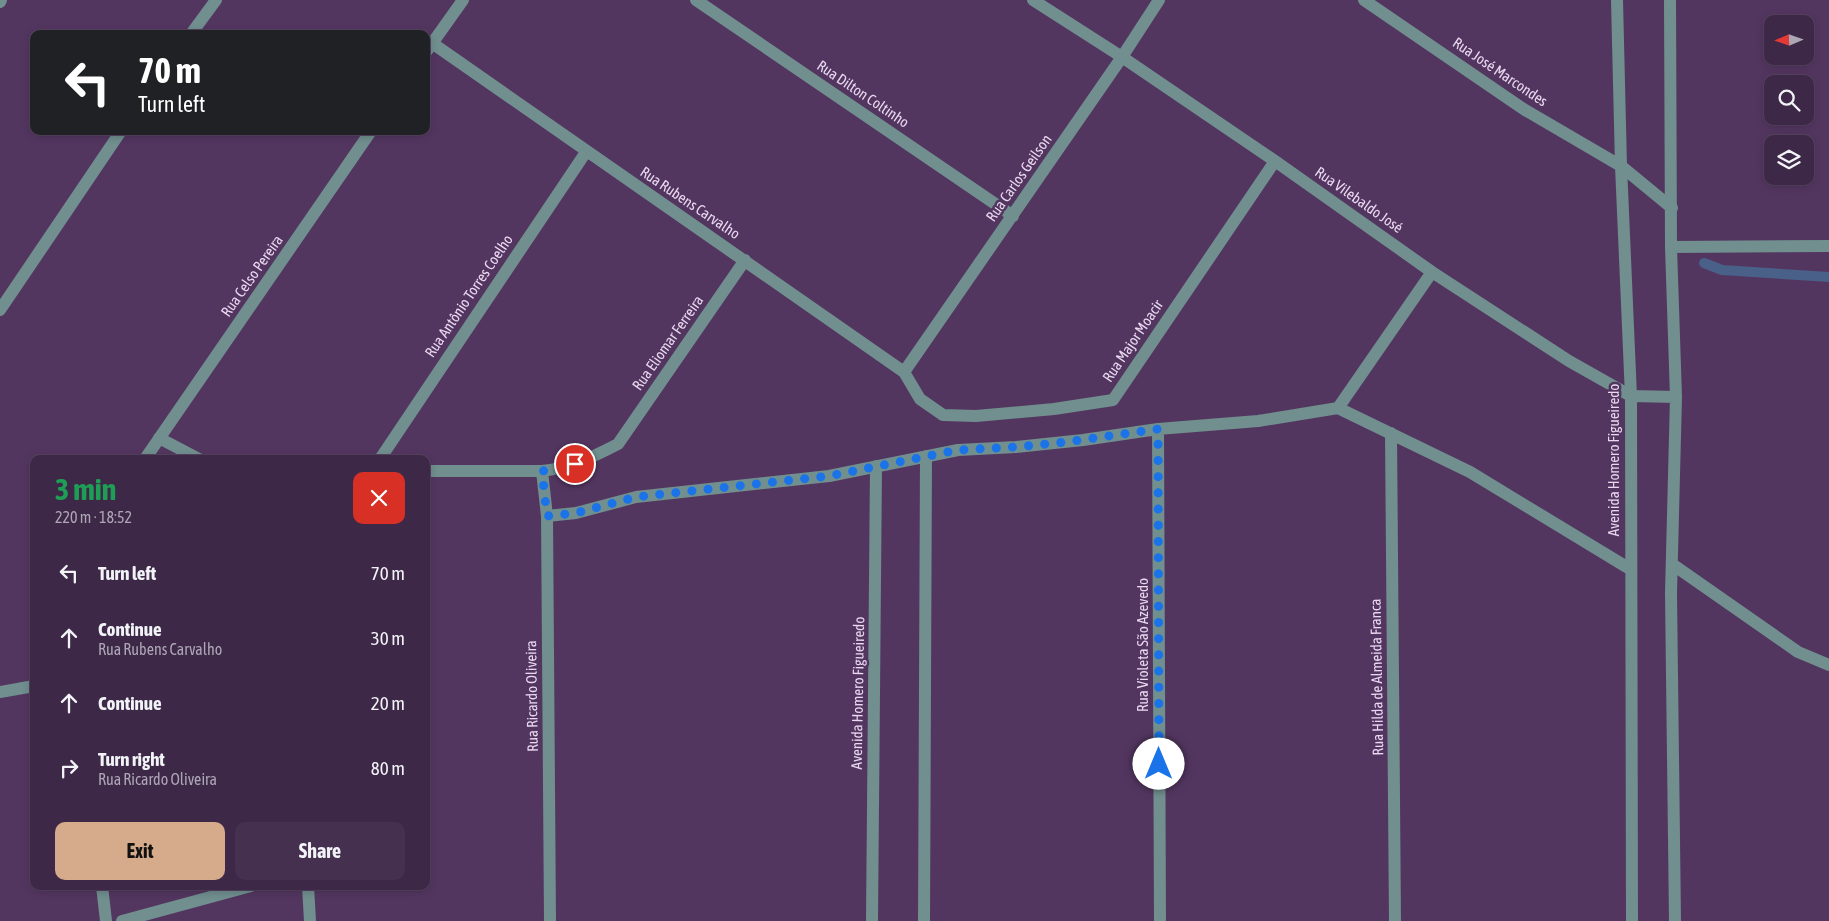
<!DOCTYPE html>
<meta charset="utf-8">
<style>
body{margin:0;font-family:"Asap Condensed",sans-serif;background:#45304f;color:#f1f3f6;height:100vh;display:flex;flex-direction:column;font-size:19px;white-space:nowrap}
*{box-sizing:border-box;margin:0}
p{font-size:16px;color:#ada6b4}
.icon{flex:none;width:28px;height:28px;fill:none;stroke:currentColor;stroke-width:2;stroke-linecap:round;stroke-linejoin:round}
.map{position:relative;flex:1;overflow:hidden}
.side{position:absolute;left:30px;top:455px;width:400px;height:435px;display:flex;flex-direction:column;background:#3e2848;border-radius:10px;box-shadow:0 2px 8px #0003,0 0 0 1px #574460}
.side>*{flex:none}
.top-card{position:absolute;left:30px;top:30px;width:400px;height:105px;border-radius:10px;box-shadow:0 2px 8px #0003,0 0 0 1px #574460;background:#202124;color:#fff;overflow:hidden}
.needle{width:32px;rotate:268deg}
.buttons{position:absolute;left:1764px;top:15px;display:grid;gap:10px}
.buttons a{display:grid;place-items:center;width:50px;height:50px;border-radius:10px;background:#3e2848;box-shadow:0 2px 8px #0003,0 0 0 1px #574460;font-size:25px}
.pin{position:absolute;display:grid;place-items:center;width:42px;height:42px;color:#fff;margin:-21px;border:2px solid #fff;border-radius:50%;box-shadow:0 1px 5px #0007}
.me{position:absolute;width:55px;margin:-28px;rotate:0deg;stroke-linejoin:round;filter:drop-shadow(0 0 4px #0008)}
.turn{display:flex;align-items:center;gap:18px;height:105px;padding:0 25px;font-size:22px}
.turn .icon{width:65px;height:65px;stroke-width:2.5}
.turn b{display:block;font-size:35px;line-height:42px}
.round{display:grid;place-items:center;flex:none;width:52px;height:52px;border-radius:10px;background:#45304f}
.overview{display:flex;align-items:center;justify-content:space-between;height:85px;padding:0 25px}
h1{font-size:30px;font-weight:700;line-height:38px;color:#1e9e55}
.cta{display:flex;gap:10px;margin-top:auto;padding:10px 25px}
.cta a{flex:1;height:58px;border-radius:10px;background:#d6ab8b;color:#111;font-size:20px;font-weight:700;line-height:58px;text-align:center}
.cta a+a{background:#45304f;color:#f1f3f6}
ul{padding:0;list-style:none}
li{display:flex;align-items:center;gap:15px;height:65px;padding:0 25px}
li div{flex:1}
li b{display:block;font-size:19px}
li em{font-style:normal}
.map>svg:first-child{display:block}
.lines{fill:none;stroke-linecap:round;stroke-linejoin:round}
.stream{stroke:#496088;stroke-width:10}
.minor{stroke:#708f8e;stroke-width:12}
.route{stroke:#1a73e8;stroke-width:9;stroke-dasharray:0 16.2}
.labels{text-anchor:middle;stroke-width:5;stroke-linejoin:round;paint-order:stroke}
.street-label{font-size:15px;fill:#ead8f1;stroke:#533660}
</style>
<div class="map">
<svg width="1829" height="921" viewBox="0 0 1829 921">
<rect width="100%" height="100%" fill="#533660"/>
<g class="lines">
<path class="stream" d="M1704 263 1722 270 1829 277"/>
<path class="minor" d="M696 0 1013 216
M1033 0 1122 57 1275 161 1432 272 1569 361 1631 396 1676 397
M1364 0 1525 110 1621 166 1672 208
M1617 0 1621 166 1631 396 1632 921
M1670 0 1671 247 1676 397 1671 593 1675 921
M0 2 1 0
M191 34 216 0
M432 43C589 154 747 261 904 372L920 399 943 415 976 416 1054 409 1113 400 1275 161
M426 52 463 0
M1671 247 1829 246
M0 310 121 131
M904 372 1122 57 1159 0
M1338 408 1432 272
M1158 429 1160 921
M1391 433 1395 921
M159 438 199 459
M145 459 371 131
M380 459 586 152
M426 471H542C570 468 593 457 618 444L745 260
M542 471 547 516 550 921
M547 516 576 513 636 497 829 476 958 450 1016 447 1083 440 1158 429 1258 421 1338 408 1470 472 1630 569
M1672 564 1798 652 1829 665
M0 692 34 686
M102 886 106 921
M308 886 310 921
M122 921 251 886
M872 921 876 466
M924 921 926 456"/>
</g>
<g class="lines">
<path class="route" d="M575 464 562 469 542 471 547 516 576 513 636 497 829 476 958 450 1016 447 1066 442 1158 429 1159 764"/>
</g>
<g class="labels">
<g class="street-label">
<text transform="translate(1500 72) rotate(34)" y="5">Rua José Marcondes</text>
<text transform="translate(863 94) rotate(34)" y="5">Rua Dilton Coltinho</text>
<text transform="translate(1019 178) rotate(-55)" y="5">Rua Carlos Geilson</text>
<text transform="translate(1359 200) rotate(35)" y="5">Rua Vilebaldo José</text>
<text transform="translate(690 203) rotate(34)" y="5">Rua Rubens Carvalho</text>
<text transform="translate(252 276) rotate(-55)" y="5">Rua Celso Pereira</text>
<text transform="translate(469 296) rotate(-56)" y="5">Rua Antônio Torres Coelho</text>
<text transform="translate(1133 341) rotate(-56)" y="5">Rua Major Moacir</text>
<text transform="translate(668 343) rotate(-55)" y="5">Rua Eliomar Ferreira</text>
<text transform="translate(1614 460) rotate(-90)" y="5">Avenida Homero Figueiredo</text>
<text transform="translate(1143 645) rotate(-90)" y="5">Rua Violeta São Azevedo</text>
<text transform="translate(1377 677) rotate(-91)" y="5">Rua Hilda de Almeida Franca</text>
<text transform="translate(858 693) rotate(-89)" y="5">Avenida Homero Figueiredo</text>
<text transform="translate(532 696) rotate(-91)" y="5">Rua Ricardo Oliveira</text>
</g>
</g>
</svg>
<div class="buttons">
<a><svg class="needle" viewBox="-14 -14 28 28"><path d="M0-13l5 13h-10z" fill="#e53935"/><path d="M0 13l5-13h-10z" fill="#ada6b4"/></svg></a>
<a><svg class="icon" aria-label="search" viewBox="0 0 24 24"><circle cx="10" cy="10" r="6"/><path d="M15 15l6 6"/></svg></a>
<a><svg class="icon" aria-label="layers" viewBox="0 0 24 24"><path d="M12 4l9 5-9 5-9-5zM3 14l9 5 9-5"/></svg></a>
</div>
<div class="pin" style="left:575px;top:464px;background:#d93025"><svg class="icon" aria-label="arrive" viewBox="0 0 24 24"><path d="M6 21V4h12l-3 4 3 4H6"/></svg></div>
<svg class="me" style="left:1159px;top:764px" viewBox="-20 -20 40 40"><circle r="19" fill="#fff"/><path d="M0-13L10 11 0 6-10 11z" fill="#1a73e8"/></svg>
<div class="top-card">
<div class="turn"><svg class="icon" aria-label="left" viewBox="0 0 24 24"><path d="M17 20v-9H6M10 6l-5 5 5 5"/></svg><div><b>70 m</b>Turn left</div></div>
</div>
<section class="side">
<div class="overview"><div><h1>3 min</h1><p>220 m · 18:52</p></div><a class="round" style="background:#d93025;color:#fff"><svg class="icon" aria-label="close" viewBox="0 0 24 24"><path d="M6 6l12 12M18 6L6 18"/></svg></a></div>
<ul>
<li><svg class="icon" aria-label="left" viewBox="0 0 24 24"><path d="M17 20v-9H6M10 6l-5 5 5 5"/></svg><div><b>Turn left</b></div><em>70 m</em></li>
<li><svg class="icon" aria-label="ahead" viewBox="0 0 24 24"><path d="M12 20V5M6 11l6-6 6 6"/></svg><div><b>Continue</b><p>Rua Rubens Carvalho</p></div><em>30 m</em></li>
<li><svg class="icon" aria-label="ahead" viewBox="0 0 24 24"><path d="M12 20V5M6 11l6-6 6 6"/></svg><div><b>Continue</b></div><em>20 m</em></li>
<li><svg class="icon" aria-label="right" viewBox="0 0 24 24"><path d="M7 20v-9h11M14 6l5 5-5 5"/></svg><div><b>Turn right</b><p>Rua Ricardo Oliveira</p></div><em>80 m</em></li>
</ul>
<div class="cta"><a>Exit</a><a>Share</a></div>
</section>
</div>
